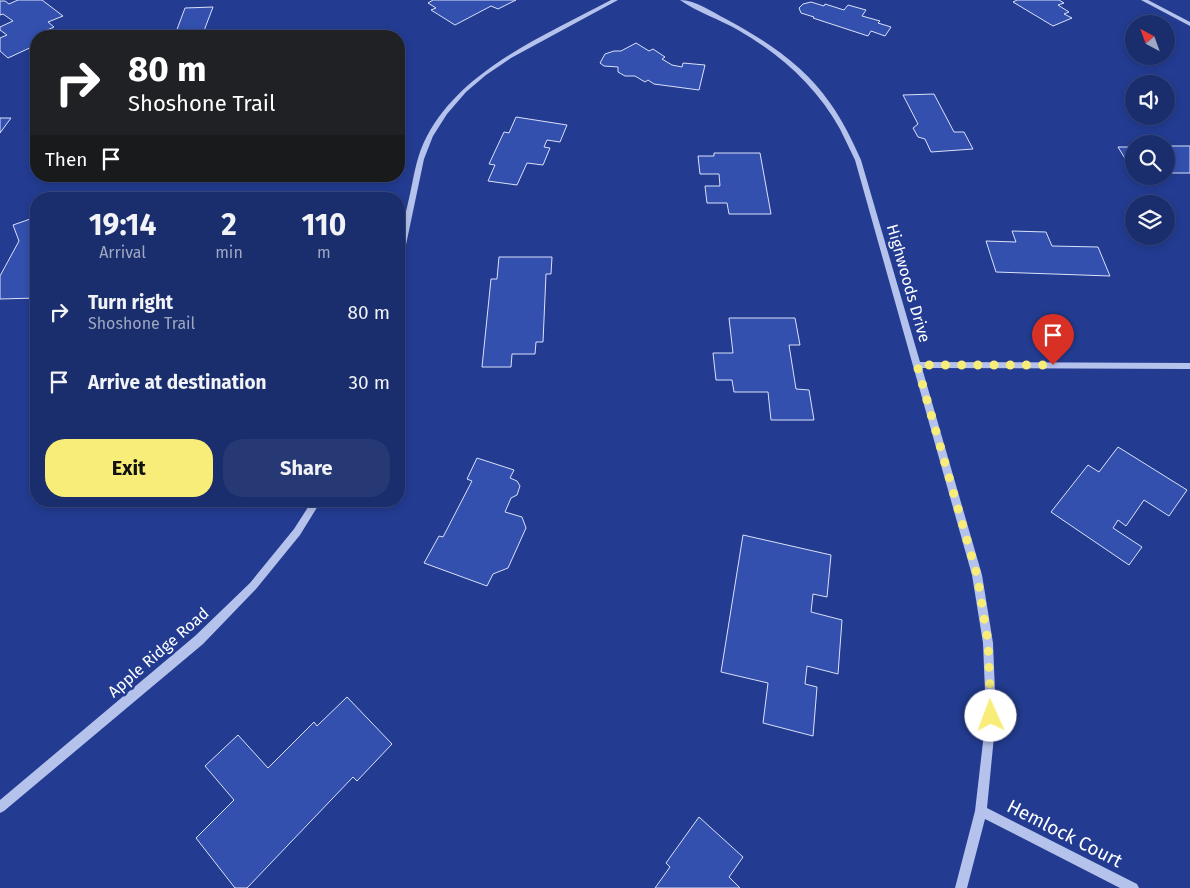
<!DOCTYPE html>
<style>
body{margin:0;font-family:"Fira Sans",sans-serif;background:#273975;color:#f1f3f6;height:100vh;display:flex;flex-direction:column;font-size:19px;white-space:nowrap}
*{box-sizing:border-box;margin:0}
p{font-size:16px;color:#9fa8c2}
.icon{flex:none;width:28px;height:28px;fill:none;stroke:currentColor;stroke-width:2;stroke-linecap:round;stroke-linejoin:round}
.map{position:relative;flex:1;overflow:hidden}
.side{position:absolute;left:30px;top:192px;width:375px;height:315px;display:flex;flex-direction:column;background:#1a2d6d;border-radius:20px;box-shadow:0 2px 8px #0003,0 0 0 1px #384980}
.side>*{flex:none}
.guide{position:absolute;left:30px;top:30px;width:375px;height:152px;border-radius:20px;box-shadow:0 2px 8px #0003,0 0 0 1px #384980;background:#202124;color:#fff;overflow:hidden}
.needle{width:32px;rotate:319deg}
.tools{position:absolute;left:1125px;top:15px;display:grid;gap:10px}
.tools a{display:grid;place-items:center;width:50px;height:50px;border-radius:50%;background:#1a2d6d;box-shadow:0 2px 8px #0003,0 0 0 1px #384980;font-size:25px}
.pin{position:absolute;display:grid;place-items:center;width:42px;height:42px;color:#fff;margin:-51px -21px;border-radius:50% 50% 50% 0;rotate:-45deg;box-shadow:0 0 5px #0007}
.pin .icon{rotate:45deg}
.me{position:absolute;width:55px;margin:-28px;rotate:358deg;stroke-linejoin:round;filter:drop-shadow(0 0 4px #0008)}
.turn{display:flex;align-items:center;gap:18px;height:105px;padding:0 15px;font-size:22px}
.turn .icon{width:65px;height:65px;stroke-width:2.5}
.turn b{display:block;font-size:35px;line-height:42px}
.then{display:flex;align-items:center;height:48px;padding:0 15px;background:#0003;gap:10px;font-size:19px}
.eta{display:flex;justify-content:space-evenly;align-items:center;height:85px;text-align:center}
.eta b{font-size:30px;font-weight:700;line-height:35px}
.button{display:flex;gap:10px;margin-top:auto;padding:10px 15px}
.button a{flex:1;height:58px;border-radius:20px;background:#f7ed78;color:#111;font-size:20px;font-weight:700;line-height:58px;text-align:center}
.button a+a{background:#273975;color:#f1f3f6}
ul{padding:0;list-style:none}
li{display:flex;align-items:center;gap:15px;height:70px;padding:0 15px}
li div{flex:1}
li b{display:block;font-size:19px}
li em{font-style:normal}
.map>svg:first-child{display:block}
.building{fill:#3350ae;stroke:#dae1f9}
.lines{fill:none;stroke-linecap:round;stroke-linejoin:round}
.minor{fill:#b5c2ec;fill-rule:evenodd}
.route{stroke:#f7ed78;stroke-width:9;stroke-dasharray:0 16.2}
.labels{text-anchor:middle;stroke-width:5;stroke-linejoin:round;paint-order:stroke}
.street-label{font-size:16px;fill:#fff;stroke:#233c91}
.near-street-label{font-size:19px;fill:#fff;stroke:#233c91}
</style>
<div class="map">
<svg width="1190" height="888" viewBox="0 0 1190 888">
<rect width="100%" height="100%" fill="#233c91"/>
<path class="building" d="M18 0H42L63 16 48 22 54 27 45 31 52 36H36V45L8 58 0 51V38L7 35 0 30V27L13 21 3 14 0 15V1H5L9 4Z
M433 0H516L498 9 491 6 455 25 431 10 436 8 428 3Z
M1017 0H1059L1064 3 1058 5 1069 12 1064 14 1072 18 1053 26 1013 2Z
M811 2 824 6 825 4 844 10 848 5 866 10 862 16 880 21 878 23 891 27 885 36 871 31 868 36 813 18 814 17 801 13 799 8 803 4Z
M213 7 202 36H167L169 32H176L185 8Z
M636 43 649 51 653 49 665 57 662 59 672 65 682 67 683 63 705 65 699 90 654 84 648 80 645 82 635 76H625L618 72V67L604 66 600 63 605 54 614 51H621Z
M934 94 954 132H964L973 149 931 152 925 139 918 137 913 128 918 124 903 95Z
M516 117 567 125 560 142 547 140 544 147 550 148 543 165 527 163 517 185 488 181 495 165 489 164 504 132 509 133Z
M0 118H11L0 133Z
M1166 146H1190V173H1166Z
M1118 147H1134V173Z
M714 153H760L771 214H729L727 203H707L705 186H720L719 174H700L698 156H714Z
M36 217V298L0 299V276L19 241 13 225Z
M1012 231 1046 232 1052 246 1098 247 1110 276 996 272 986 241 1016 242Z
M499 257H552L551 274H546L543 342H536L535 354H512L511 367H482L491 279H497Z
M729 318H795L800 345H789L796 389 809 390 814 420H771L768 392H734L732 380H716L713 353H733Z
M1118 447 1187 490 1169 516 1144 500 1126 526 1118 520 1113 528 1142 547 1129 565 1051 512 1088 465 1099 472Z
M477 458 514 470 510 478 517 481 520 486 517 495 511 498 505 512 522 517 526 528 508 568 493 574 487 586 424 563 439 536 443 537 472 481 467 479Z
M743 535 831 555 827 597 813 594 811 612 842 620 838 674 807 666 805 684 817 687 813 736 763 723 768 683 721 672Z
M347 697 392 744 357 781 353 777 247 888H235L196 838 234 800 205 766 238 735 268 768 314 722 317 726Z
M699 817 743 857 729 877 740 888H655L670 867 666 863Z"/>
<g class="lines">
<path class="minor" d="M611 0H618L511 58 486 75 466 92 447 114 433 136 424 159 403 259 399 262C399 238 405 217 410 194 414 175 417 154 427 136 463 68 546 35 611 0Z
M680 0C696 0 712 12 726 19 765 40 804 65 830 103 843 121 852 140 861 160L920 362 1190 363V369L922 368 982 575 993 643 996 716 987 808 1137 884 1139 888H1120L985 819 967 888H955L975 811 986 716 983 643 972 575 855 160C850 150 845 139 840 129 816 86 780 54 738 30 721 20 695 11 680 0Z
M1141 0H1148L1190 22V26Z
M312 501H321L300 535 256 589 203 644 4 811 0 813V800L195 636 250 583 294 529Z"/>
</g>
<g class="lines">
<path class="route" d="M991 716 988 642 977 575 917 365H1053"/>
</g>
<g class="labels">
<g class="street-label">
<text transform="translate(909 283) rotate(74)" y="6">Highwoods Drive</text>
<text transform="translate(158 652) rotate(-41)" y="6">Apple Ridge Road</text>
</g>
<g class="near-street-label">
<text transform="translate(1065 833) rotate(27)" y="7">Hemlock Court</text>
</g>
</g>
</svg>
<div class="tools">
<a><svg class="needle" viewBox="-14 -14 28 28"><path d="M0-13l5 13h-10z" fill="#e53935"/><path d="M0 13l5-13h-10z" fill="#9fa8c2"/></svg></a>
<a><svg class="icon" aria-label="sound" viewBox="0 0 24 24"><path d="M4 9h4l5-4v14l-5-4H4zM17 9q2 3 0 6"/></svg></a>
<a><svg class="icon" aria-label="search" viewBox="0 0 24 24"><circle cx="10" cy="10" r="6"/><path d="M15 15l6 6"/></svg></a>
<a><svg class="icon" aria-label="layers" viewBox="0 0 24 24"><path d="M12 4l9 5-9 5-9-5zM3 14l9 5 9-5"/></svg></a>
</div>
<div class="pin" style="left:1053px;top:365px;background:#d93025"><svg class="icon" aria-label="arrive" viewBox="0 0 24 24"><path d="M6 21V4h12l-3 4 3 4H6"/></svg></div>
<svg class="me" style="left:991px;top:716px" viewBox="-20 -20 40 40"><circle r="19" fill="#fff"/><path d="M0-13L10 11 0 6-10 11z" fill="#f7ed78"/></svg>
<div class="guide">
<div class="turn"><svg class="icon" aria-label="right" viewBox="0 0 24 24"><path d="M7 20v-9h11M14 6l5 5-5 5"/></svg><div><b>80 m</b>Shoshone Trail</div></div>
<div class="then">Then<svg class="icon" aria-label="arrive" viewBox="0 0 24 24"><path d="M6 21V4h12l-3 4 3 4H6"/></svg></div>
</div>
<section class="side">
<div class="eta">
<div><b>19:14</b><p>Arrival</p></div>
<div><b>2</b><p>min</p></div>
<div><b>110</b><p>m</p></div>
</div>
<ul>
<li><svg class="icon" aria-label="right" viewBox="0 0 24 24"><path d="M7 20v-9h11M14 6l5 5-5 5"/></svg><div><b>Turn right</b><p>Shoshone Trail</p></div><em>80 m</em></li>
<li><svg class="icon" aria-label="arrive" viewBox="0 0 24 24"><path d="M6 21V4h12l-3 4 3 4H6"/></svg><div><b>Arrive at destination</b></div><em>30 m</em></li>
</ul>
<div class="button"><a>Exit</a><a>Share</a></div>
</section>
</div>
